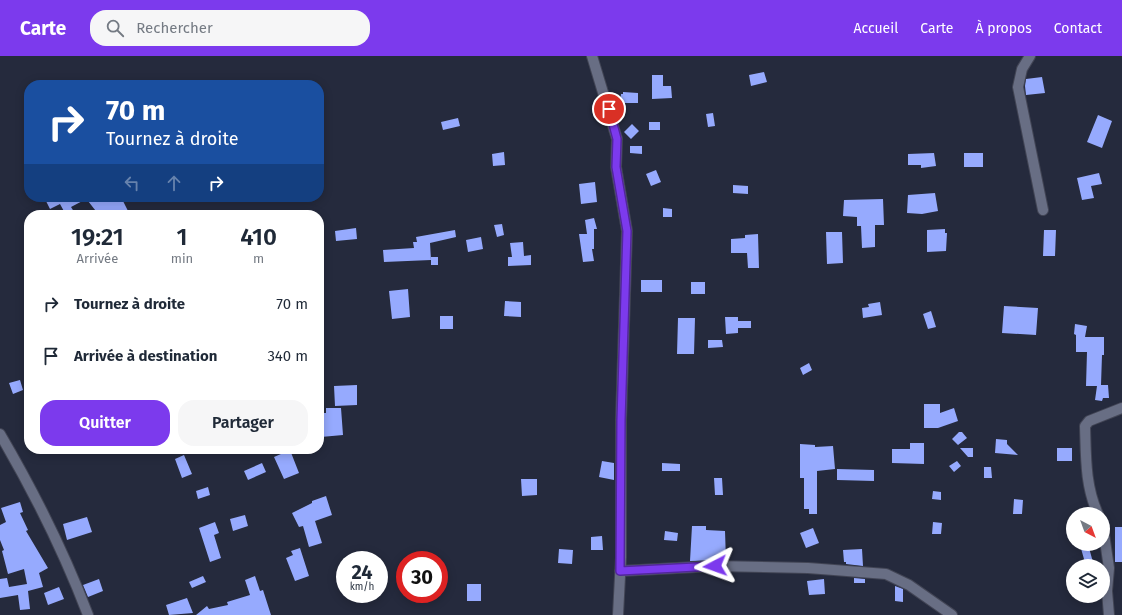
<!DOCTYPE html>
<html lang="fr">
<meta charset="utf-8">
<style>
body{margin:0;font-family:"Fira Sans",sans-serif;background:#f6f6f7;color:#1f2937;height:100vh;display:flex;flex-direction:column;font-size:15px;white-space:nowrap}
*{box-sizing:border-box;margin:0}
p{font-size:13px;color:#747a83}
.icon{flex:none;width:22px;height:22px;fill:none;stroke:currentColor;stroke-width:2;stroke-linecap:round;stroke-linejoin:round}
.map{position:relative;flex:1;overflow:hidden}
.panel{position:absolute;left:24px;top:154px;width:300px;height:244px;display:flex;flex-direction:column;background:#fff;border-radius:16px;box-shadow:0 2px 10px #0003}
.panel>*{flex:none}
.guide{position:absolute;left:24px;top:24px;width:300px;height:122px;border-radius:16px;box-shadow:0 2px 10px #0003;background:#1a4fa0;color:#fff;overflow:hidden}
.needle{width:26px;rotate:139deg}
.tools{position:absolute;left:1066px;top:451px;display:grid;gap:8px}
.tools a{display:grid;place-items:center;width:44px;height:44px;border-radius:50%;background:#fff;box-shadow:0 2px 10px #0003;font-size:20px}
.speed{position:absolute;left:336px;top:495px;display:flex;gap:8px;font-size:20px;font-weight:700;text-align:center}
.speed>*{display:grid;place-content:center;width:52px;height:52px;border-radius:50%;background:#fff;box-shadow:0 2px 10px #0003;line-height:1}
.speed small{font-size:10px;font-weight:400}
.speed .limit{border:6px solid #d22;background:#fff;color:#111}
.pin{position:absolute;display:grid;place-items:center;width:34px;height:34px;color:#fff;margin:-17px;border:2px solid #fff;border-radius:50%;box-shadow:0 1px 4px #0007}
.me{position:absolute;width:44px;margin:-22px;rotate:266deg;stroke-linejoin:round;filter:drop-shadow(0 0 3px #0008)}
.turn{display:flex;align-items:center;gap:14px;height:84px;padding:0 16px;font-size:18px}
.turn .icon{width:52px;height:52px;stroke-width:2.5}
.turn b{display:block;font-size:28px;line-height:34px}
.lanes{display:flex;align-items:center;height:38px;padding:0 16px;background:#0003;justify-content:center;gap:20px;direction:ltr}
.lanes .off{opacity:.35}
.eta{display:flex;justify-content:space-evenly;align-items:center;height:68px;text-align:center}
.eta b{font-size:24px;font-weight:600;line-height:28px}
.action{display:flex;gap:8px;margin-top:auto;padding:8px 16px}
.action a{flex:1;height:46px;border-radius:16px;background:#7c3aed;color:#fff;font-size:16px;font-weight:600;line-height:46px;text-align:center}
.action a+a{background:#f6f6f7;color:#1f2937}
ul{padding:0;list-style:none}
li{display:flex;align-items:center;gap:12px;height:52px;padding:0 16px}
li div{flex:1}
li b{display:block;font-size:15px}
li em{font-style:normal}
header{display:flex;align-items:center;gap:24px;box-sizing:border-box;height:56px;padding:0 20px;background:#7c3aed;color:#fff}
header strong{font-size:19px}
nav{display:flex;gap:22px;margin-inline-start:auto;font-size:14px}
.search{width:280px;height:36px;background:#f6f6f7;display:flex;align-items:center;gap:10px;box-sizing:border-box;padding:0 14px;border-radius:16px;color:#747a83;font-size:15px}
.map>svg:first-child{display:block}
.building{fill:#96aafe}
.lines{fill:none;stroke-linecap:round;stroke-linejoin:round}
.minor-casing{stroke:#424555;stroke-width:12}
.minor{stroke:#686e84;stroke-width:10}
.route-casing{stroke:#51269a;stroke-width:10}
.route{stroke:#7c3aed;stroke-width:7}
</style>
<header>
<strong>Carte</strong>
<div class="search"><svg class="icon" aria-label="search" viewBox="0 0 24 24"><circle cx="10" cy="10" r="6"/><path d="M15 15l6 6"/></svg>Rechercher</div>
<nav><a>Accueil</a><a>Carte</a><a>À propos</a><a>Contact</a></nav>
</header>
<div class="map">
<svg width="1122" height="559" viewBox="0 0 1122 559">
<rect width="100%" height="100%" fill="#252a3d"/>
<path class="building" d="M764 16 767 26 751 30 749 19Z
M652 19H663V30H671L672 42 652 43Z
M1042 21 1045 37 1026 39 1025 30 1026 23Z
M623 36 638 37V47H620L621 38H623Z
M713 57 715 70 708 71 706 58Z
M1098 59 1112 65 1102 92 1087 86Z
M458 62 460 70 443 74 441 66Z
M649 66H660V74H649Z
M632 68 639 75 631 83 624 76Z
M630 90H642V98L630 97Z
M504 96 505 109 493 110 492 98Z
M934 97 936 110 921 112V109H908V98Z
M964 97H983V111H964Z
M656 114 661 126 651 130 646 118Z
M1099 117 1102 128 1091 130 1094 142 1082 144 1077 122Z
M595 126 597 146 581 148 579 128Z
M733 129 748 130V138L733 137Z
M935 137 938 155 922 158 907 157 908 139Z
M44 141H90L71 151 76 159H66L60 148 50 153Z
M93 141H121L130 159H99L88 145Z
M883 143 884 169H875V191L862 192 861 170H857V161L843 160 844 144Z
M663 152 672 153V161H663Z
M594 162 597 173H594V193H592L594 205 583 206 579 178H587L585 164Z
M502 168 504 179 497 181 494 169Z
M356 172 357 183 336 185 335 175Z
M945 173V177H947L946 195 927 196V174Z
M455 174 456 181 430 187 431 204V201H438V209H431V204L384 206 383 194 414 192 413 186H417L416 181Z
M1044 174H1056L1055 200H1043Z
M826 176H842L843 207 827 208Z
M758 178 759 212H748L747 197H731V183L745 182V179Z
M481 181 483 193 468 196 466 184Z
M523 186 524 200 531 199V209L508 210V201H512L510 187Z
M641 224H662V236H641Z
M691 226H705V238H691Z
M408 233 410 261 392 263 389 235Z
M505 245 521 246V261L504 260Z
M880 246 882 259 863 262 862 252 869 251 868 248Z
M1004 250 1038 252 1036 279 1002 277Z
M931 255 936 271 928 273 923 258Z
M440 260H453V273H440Z
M725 261H738V265H751V272H738V277L726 278Z
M678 262H695L694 298H677Z
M1075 268 1087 270 1085 281H1104V299H1102L1101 329H1108L1109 342H1103L1102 345 1095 344 1097 330H1086L1087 296H1076V279L1074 278Z
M708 284H722L723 291 708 292Z
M809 307 812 314 803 319 800 312Z
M20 324 23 334 13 338 9 327Z
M357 329V349L335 350 334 330Z
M924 348H940V357L954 352 958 365 938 372H924Z
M326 352H341L343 379 321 381 319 357H326Z
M959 376H962L967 382 958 389 952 383Z
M996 383 1007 384V388L1018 399 995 397Z
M910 387H924V408L892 407V393H910Z
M800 388 815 389V391L833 390 835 413 817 415V458H809V453H804V422H800Z
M960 392H973V401H968Z
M1057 392H1072V405H1057Z
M290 394 299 417 284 423 274 401Z
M184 399 192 418 182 422 175 403Z
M602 405 614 407V424L599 421Z
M957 405 961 410 954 416 949 410Z
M262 407 266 416 248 424 244 415Z
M662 407 680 408V415H662Z
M984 411H991L992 422H984Z
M837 413 874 414V425L837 424Z
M714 422H722L723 439H715Z
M521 423H537V439L522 440Z
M208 431 210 439 198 443 196 435Z
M933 435 941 436V444L932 443Z
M326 440 332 459 315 465 322 487 309 491 303 470 299 471 292 457 312 447V445Z
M1014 443 1023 444 1022 458H1013Z
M20 446 23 456 20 457 28 474 26 475 48 512 39 517 43 531 28 535 30 553 20 554 18 539 0 542V523L7 522 9 531 27 528 24 513 8 518 2 495 4 494 0 484V469L6 466 1 452Z
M245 459 248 470 233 475 230 463Z
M87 461 92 476 67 484 63 468Z
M215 466 219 477 214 479 221 502 210 506 199 472Z
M933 466 942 467 941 478H932Z
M692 470H706V474L725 475 726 504 690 505Z
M1115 471H1122V506H1115Z
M813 472 819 487 806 492 800 477Z
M665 475 678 477 677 485 664 484Z
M602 480 603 494H591V481Z
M1085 488H1088L1094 510H1086L1080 489Z
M300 492 309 520 295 525 286 502 293 499 291 495Z
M559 493 573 494 572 508 558 507Z
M862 493 863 510 846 508V506H844L843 494Z
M203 520 206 526 192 532 189 526Z
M255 520 260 535 263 534 271 559H196L207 550 209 553 228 549 227 546 250 539 245 524Z
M854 522 865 523V527H854Z
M99 523 103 535 88 541 83 529Z
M824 523 825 538 809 539 807 525Z
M467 528H481V545H467Z
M895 530 903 533V546L895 545Z
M59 531 64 543 48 549 44 537Z
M187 542 193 557 169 559 166 549Z"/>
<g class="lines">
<g class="minor-casing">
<path id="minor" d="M592 0 617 83 616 111 627 175 621 364V501L618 559
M1030 0 1022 13 1018 31 1043 154
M0 378C34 436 64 496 88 559
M1098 458C1085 430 1086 400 1085 370L1089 365 1122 352
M1103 471 1109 512 1107 535 1109 559
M620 515 715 510 808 512 886 518 909 529 952 559"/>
</g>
<use href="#minor" class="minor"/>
</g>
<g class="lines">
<g class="route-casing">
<path id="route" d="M609 53 617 83 616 111 627 175 621 364 620 515 715 510"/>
</g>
<use href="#route" class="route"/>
</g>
</svg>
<div class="tools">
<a><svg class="needle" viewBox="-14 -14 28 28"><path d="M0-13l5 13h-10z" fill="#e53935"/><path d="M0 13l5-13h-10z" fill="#747a83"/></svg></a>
<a><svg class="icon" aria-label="layers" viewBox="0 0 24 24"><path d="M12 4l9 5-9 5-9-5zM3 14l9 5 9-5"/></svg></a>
</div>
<div class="speed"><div>24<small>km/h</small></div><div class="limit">30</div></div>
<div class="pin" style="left:609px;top:53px;background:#d93025"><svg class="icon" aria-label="arrive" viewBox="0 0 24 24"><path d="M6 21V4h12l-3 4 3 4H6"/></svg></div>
<svg class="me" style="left:715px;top:510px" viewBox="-20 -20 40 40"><path d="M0-17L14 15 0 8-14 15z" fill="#7c3aed" stroke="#fff" stroke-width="4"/></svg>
<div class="guide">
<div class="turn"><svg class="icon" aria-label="right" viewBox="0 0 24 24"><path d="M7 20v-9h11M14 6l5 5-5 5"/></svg><div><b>70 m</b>Tournez à droite</div></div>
<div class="lanes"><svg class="icon off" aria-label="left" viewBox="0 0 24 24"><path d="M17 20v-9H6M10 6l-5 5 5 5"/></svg><svg class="icon off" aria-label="ahead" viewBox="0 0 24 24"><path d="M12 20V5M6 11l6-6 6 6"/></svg><svg class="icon" aria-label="right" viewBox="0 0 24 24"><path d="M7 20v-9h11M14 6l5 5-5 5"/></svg></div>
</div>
<section class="panel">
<div class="eta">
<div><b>19:21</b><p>Arrivée</p></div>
<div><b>1</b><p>min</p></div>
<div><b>410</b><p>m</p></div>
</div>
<ul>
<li><svg class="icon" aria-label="right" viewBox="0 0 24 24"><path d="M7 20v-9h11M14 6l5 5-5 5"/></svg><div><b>Tournez à droite</b></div><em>70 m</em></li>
<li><svg class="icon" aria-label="arrive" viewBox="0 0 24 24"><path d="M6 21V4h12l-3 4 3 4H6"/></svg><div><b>Arrivée à destination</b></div><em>340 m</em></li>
</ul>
<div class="action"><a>Quitter</a><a>Partager</a></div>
</section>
</div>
